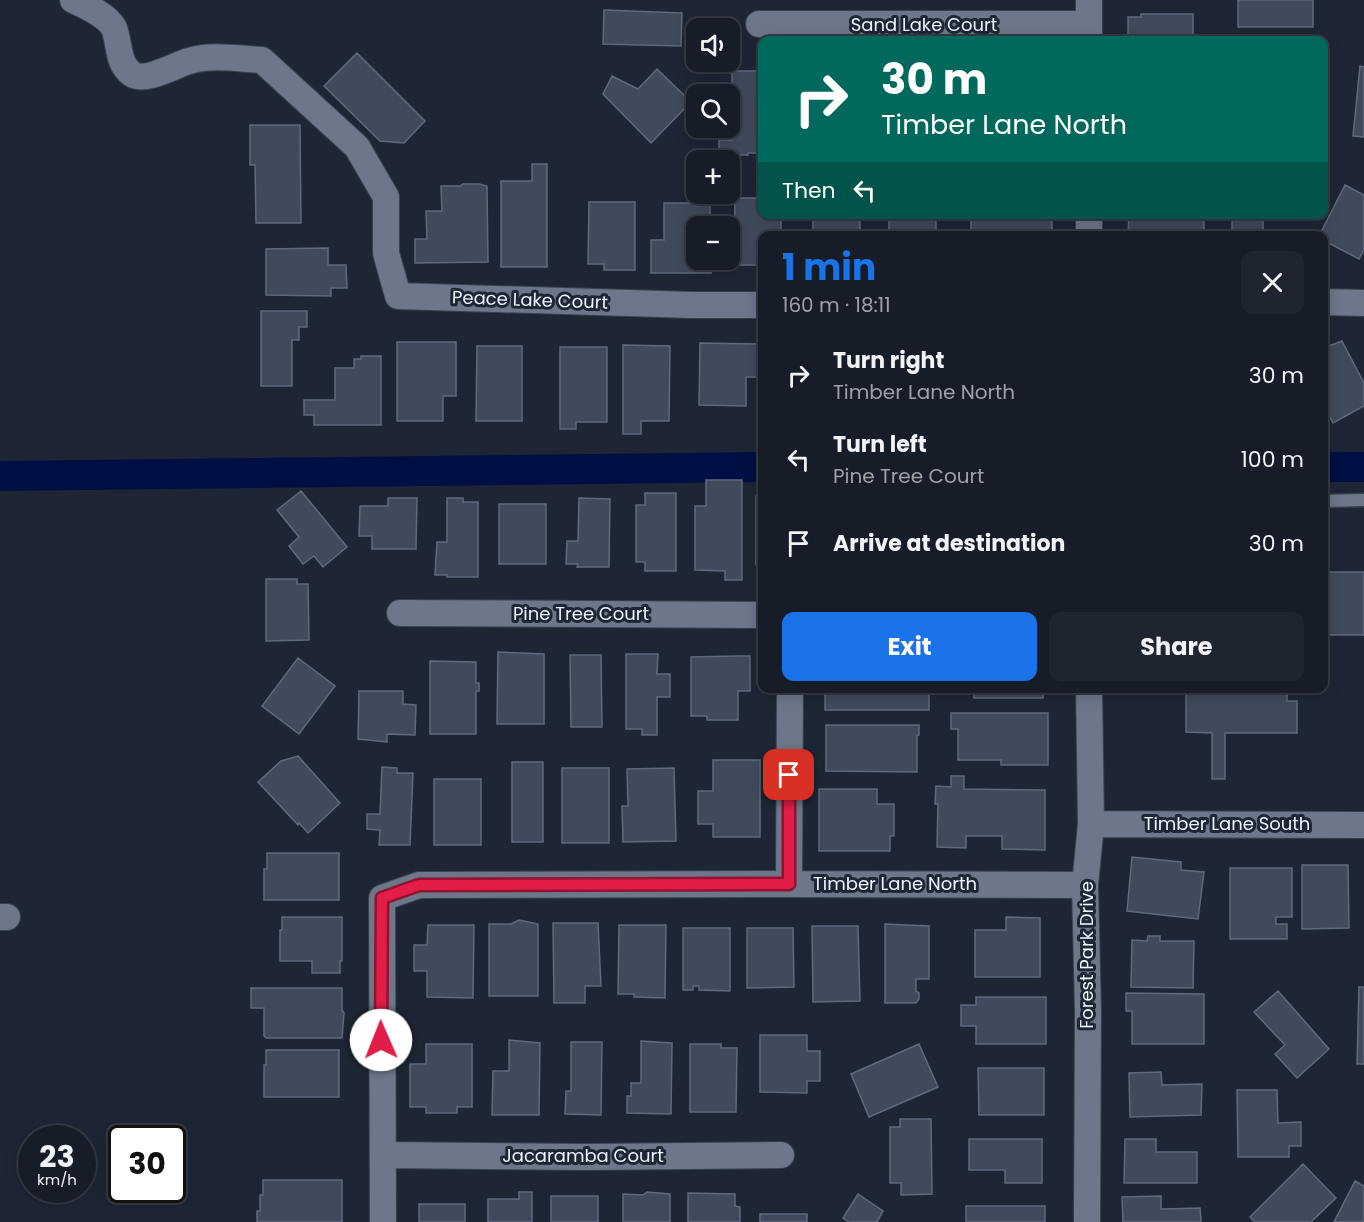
<!DOCTYPE html>
<meta charset="utf-8">
<style>
body{margin:0;font-family:Poppins,sans-serif;background:#1f2530;color:#f1f3f6;height:100vh;display:flex;flex-direction:column;font-size:22px;white-space:nowrap}
*{box-sizing:border-box;margin:0}
p{font-size:20px;color:#9ea1a8}
.icon{flex:none;width:33px;height:33px;fill:none;stroke:currentColor;stroke-width:2;stroke-linecap:round;stroke-linejoin:round}
.map{position:relative;flex:1;overflow:hidden}
.panel{position:absolute;left:758px;top:231px;width:570px;height:462px;display:flex;flex-direction:column;background:#161c28;border-radius:12px;box-shadow:0 3px 15px #0003,0 0 0 2px #353a45}
.panel>*{flex:none}
.top-card{position:absolute;left:758px;top:36px;width:570px;height:183px;border-radius:12px;box-shadow:0 3px 15px #0003,0 0 0 2px #353a45;background:#00695c;color:#fff;overflow:hidden}
.tools{position:absolute;left:686px;top:18px;display:grid;gap:12px}
.tools a{display:grid;place-items:center;width:54px;height:54px;border-radius:12px;background:#161c28;box-shadow:0 3px 15px #0003,0 0 0 2px #353a45;font-size:30px}
.speed{position:absolute;left:18px;top:1125px;display:flex;gap:12px;font-size:30px;font-weight:700;text-align:center}
.speed>*{display:grid;place-content:center;width:78px;height:78px;border-radius:50%;background:#161c28;box-shadow:0 3px 15px #0003,0 0 0 2px #353a45;line-height:1}
.speed small{font-size:15px;font-weight:400}
.speed .limit{border:3px solid #111;border-radius:9px;background:#fff;color:#111}
.pin{position:absolute;display:grid;place-items:center;width:51px;height:51px;color:#fff;margin:-26px;border-radius:12px;box-shadow:0 3px 9px #0006}
.me{position:absolute;width:66px;margin:-33px;rotate:359deg;stroke-linejoin:round;filter:drop-shadow(0 0 4px #0008)}
.turn{display:flex;align-items:center;gap:21px;height:126px;padding:0 24px;font-size:27px}
.turn .icon{width:78px;height:78px;stroke-width:2.5}
.turn b{display:block;font-size:42px;line-height:51px}
.then{display:flex;align-items:center;height:57px;padding:0 24px;background:#0003;gap:12px;font-size:22px}
.round{display:grid;place-items:center;flex:none;width:63px;height:63px;border-radius:12px;background:#1f2530}
.head{display:flex;align-items:center;justify-content:space-between;height:102px;padding:0 24px}
h1{font-size:36px;font-weight:700;line-height:45px;color:#1a73e8}
.button{display:flex;gap:12px;margin-top:auto;padding:12px 24px}
.button a{flex:1;height:69px;border-radius:12px;background:#1a73e8;color:#fff;font-size:24px;font-weight:700;line-height:69px;text-align:center}
.button a+a{background:#1f2530;color:#f1f3f6}
ul{padding:0;list-style:none}
li{display:flex;align-items:center;gap:18px;height:84px;padding:0 24px}
li div{flex:1}
li b{display:block;font-size:22px}
li em{font-style:normal}
.map>svg:first-child{display:block}
.lines{fill:none;stroke-linecap:round;stroke-linejoin:round}
.canal{stroke:#000f43;stroke-width:30}
.building{fill:#414a5b;stroke:#606a7c;stroke-width:1.5}
.lane-casing{stroke:#3a414e;stroke-width:15}
.street-casing{stroke:#3a414e;stroke-width:28}
.lane{stroke:#6d7789;stroke-width:12}
.street{stroke:#6d7789;stroke-width:26}
.route-casing{stroke:#92132f;stroke-width:15}
.route{stroke:#e11d48;stroke-width:10}
.labels{text-anchor:middle;stroke-width:6;stroke-linejoin:round;paint-order:stroke}
.street-label{font-size:18px;fill:#edf4fe;stroke:#1e2635}
</style>
<div class="map">
<svg width="1364" height="1222" viewBox="0 0 1364 1222">
<rect width="100%" height="100%" fill="#1e2635"/>
<g class="lines">
<path class="canal" d="M1323 467H1364
M0 476 762 467"/>
</g>
<path class="building" d="M1238 0H1313V27H1238Z
M604 10 682 13 681 46 603 44Z
M1141 14H1193V40H1128V17H1141Z
M357 53 425 121 404 143 380 141 324 86Z
M1360 66 1364 67V137L1353 136Z
M657 69 691 102 651 143 603 94 612 76 638 89Z
M732 71H762V153H748V155H732V159H719V140H732Z
M250 125H300L301 223H256L255 165H250Z
M532 164H547V267H501V181H532Z
M463 184H479L487 186 488 262 415 263V239H427L426 211H442L441 186H460Z
M1345 185 1364 195V250L1359 259 1323 240V236H1319Z
M735 198H762V214H781V236H762V265H734Z
M589 202H635V270H604V264H588Z
M664 203H695V206L710 204V226H696V260H711V273H651V240H664Z
M813 214H860V236H813Z
M889 214H936V236H889Z
M971 214H1052V236H971Z
M1129 214H1204V236H1128Z
M1232 214H1303V215H1263V234H1232Z
M328 248V265H346L347 288H331V296L266 295V249Z
M261 311H307V327H299V340H292V386H261Z
M1342 341 1364 383V406L1333 423 1323 405V348Z
M397 342H456V396H443V421H397Z
M700 343 759 344V377H746V406L699 405Z
M623 345 670 346 669 421H641V434H623Z
M477 346H522V421H476Z
M560 347H607V422H576V429H560Z
M361 356H381V425H314V415H304V400H335V368H354V359H361Z
M706 480H742V580H725V571L695 570V506H706Z
M301 491 347 547 323 567 314 556 303 564 289 546 299 537 277 510Z
M645 493H676V571H645V562H636V505H645Z
M756 496H762V565H756Z
M388 498H417L416 549H372V536H359L360 506H388Z
M447 498H463V502H478V577H447V575H435L437 542H447Z
M579 498 610 499 609 567H577L578 564H566L567 541H578Z
M499 504H546V564H499Z
M1324 572H1364V635H1324Z
M266 579H297V584H308L309 640 266 641Z
M498 652 544 654V724H497Z
M626 654H658L657 674H670V697H657V735H642V729H626Z
M570 655H601L602 727H571Z
M737 656H750V691H738V720H707V716H691V657Z
M298 658 335 686 299 734 262 706Z
M430 661 476 662V683H479V691H476V734H430Z
M825 688H911V691H929V710H825Z
M974 688H1043V698H974Z
M1186 688H1287V701H1297V733H1225V779H1212V733L1186 732Z
M359 691H403V704L416 705 415 735 387 734V742L358 739Z
M951 713H1048V765H1001V760H958V729H951Z
M826 725H919V735H917V772L826 771Z
M298 756 340 803 308 833 299 823 298 825 258 782 281 761Z
M713 760H760V837H713V824H698V791H713Z
M512 762H543V842H512Z
M382 767 397 768V773H413L410 845H379L380 830 367 829V814H380Z
M562 768H609V843H562Z
M674 768 676 841 623 842 622 806H628L627 769Z
M951 776H964V789L1045 790V850L1002 849V836H966V848L937 847 938 804H935L936 786 951 787Z
M434 779H481V845H434Z
M819 789H877V804H894V836H890V851H819Z
M267 853H339V900H264V869H267Z
M1132 857 1181 862V870L1204 872 1198 919 1127 911Z
M1302 865H1348L1349 928 1302 929Z
M1230 868H1292V917H1276V924H1287V939H1230Z
M282 917H342V961H340V973H312V961H280V930H282Z
M1006 917 1040 918V977H975V930H1006Z
M519 920 538 924V996H489V924H511Z
M553 923H598L601 986H585V1003H554Z
M885 924 929 926V979H916V991L919 993V999L916 1003H885Z
M428 925H474L473 998 427 997V971H414V945H427Z
M619 925H666L665 998 634 997V994H618Z
M812 926H858L860 1001 813 1002Z
M683 928H730V991L699 990V986H693V990H683Z
M747 928H793L794 987 747 988Z
M1148 936H1160V941H1194L1193 988 1131 987 1132 940 1147 941Z
M1359 987H1364V1064H1357Z
M251 988H342V1010L344 1013 342 1038H266L264 1036V1008H251Z
M1278 991 1329 1049 1297 1078 1275 1054 1285 1045 1254 1012Z
M1126 993 1204 994V1044H1132V1011H1126Z
M976 997H1046V1044H976V1026H961V1005H976Z
M760 1035H807V1051H820V1081H807V1093L760 1092Z
M509 1040 540 1043 539 1115H492L493 1071H509Z
M641 1041 672 1043 671 1114 627 1113V1096H631V1083H641Z
M571 1042H602L601 1115 565 1114 566 1091H571Z
M426 1044H472V1107H457V1113H426V1107H410V1064H426Z
M690 1044H721V1048H737L736 1112H690Z
M919 1044 938 1087 869 1117 851 1074Z
M266 1050H339V1097H264V1065H266Z
M978 1068H1044V1115H979Z
M1161 1072 1162 1085 1202 1084 1201 1115 1130 1117 1129 1073Z
M1237 1090H1277L1278 1123 1301 1122V1146H1289V1157H1238Z
M900 1119H931L932 1194 901 1195V1183H890V1127H900Z
M969 1139H1042V1183H1005V1170H969Z
M1125 1139H1156V1152H1197V1183H1124Z
M1303 1164 1336 1198 1311 1222H1255L1250 1217Z
M263 1180H342V1222H257V1211H260V1195H263Z
M1355 1181 1364 1186V1222H1334Z
M519 1192H532V1222H488V1199H519Z
M647 1192 670 1194V1222H623V1194L643 1195Z
M688 1193 735 1194V1206L740 1207V1222H688Z
M858 1194 883 1211 877 1222H849L843 1218Z
M551 1196H598V1222H551Z
M1161 1196V1209L1200 1208 1201 1222H1123L1122 1197Z
M419 1204H465V1222H419Z
M966 1206H1045V1222H966Z
M760 1214H807V1222H760Z"/>
<g class="lines">
<g class="lane-casing">
<path id="lane" d="M1323 501 1364 500"/>
</g>
<g class="street-casing">
<path id="street" d="M73 0C86 6 107 15 114 28 120 43 117 64 132 74 145 83 175 65 189 61 212 54 239 59 262 60L357 147 386 197V253L398 296 692 305H762
M759 24H1089
M1089 40V0
M1089 214V236
M1323 302 1364 303
M400 613 762 615
M1091 824 1364 825
M789 884 790 688
M0 917H7
M384 1155 585 1157 781 1155
M383 1222 382 898 419 885 789 884 1085 885
M1087 1222 1088 1011 1085 885 1091 824 1089 688"/>
</g>
<use href="#lane" class="lane"/>
<use href="#street" class="street"/>
</g>
<g class="lines">
<g class="route-casing">
<path id="route" d="M381 1040 382 898 419 885 789 884V775"/>
</g>
<use href="#route" class="route"/>
</g>
<g class="labels">
<g class="street-label">
<text x="924" y="31">Sand Lake Court</text>
<text transform="translate(530 300) rotate(2)" y="6">Peace Lake Court</text>
<text x="581" y="620">Pine Tree Court</text>
<text x="1227" y="830">Timber Lane South</text>
<text x="895" y="890">Timber Lane North</text>
<text transform="translate(1087 955) rotate(-90)" y="6">Forest Park Drive</text>
<text x="583" y="1162">Jacaramba Court</text>
</g>
</g>
</svg>
<div class="tools">
<a><svg class="icon" aria-label="sound" viewBox="0 0 24 24"><path d="M4 9h4l5-4v14l-5-4H4zM17 9q2 3 0 6"/></svg></a>
<a><svg class="icon" aria-label="search" viewBox="0 0 24 24"><circle cx="10" cy="10" r="6"/><path d="M15 15l6 6"/></svg></a>
<a>+</a>
<a>−</a>
</div>
<div class="speed"><div>23<small>km/h</small></div><div class="limit">30</div></div>
<div class="pin" style="left:789px;top:775px;background:#d93025"><svg class="icon" aria-label="arrive" viewBox="0 0 24 24"><path d="M6 21V4h12l-3 4 3 4H6"/></svg></div>
<svg class="me" style="left:381px;top:1040px" viewBox="-20 -20 40 40"><circle r="19" fill="#fff"/><path d="M0-13L10 11 0 6-10 11z" fill="#e11d48"/></svg>
<div class="top-card">
<div class="turn"><svg class="icon" aria-label="right" viewBox="0 0 24 24"><path d="M7 20v-9h11M14 6l5 5-5 5"/></svg><div><b>30 m</b>Timber Lane North</div></div>
<div class="then">Then<svg class="icon" aria-label="left" viewBox="0 0 24 24"><path d="M17 20v-9H6M10 6l-5 5 5 5"/></svg></div>
</div>
<section class="panel">
<div class="head"><div><h1>1 min</h1><p>160 m · 18:11</p></div><a class="round"><svg class="icon" aria-label="close" viewBox="0 0 24 24"><path d="M6 6l12 12M18 6L6 18"/></svg></a></div>
<ul>
<li><svg class="icon" aria-label="right" viewBox="0 0 24 24"><path d="M7 20v-9h11M14 6l5 5-5 5"/></svg><div><b>Turn right</b><p>Timber Lane North</p></div><em>30 m</em></li>
<li><svg class="icon" aria-label="left" viewBox="0 0 24 24"><path d="M17 20v-9H6M10 6l-5 5 5 5"/></svg><div><b>Turn left</b><p>Pine Tree Court</p></div><em>100 m</em></li>
<li><svg class="icon" aria-label="arrive" viewBox="0 0 24 24"><path d="M6 21V4h12l-3 4 3 4H6"/></svg><div><b>Arrive at destination</b></div><em>30 m</em></li>
</ul>
<div class="button"><a>Exit</a><a>Share</a></div>
</section>
</div>
